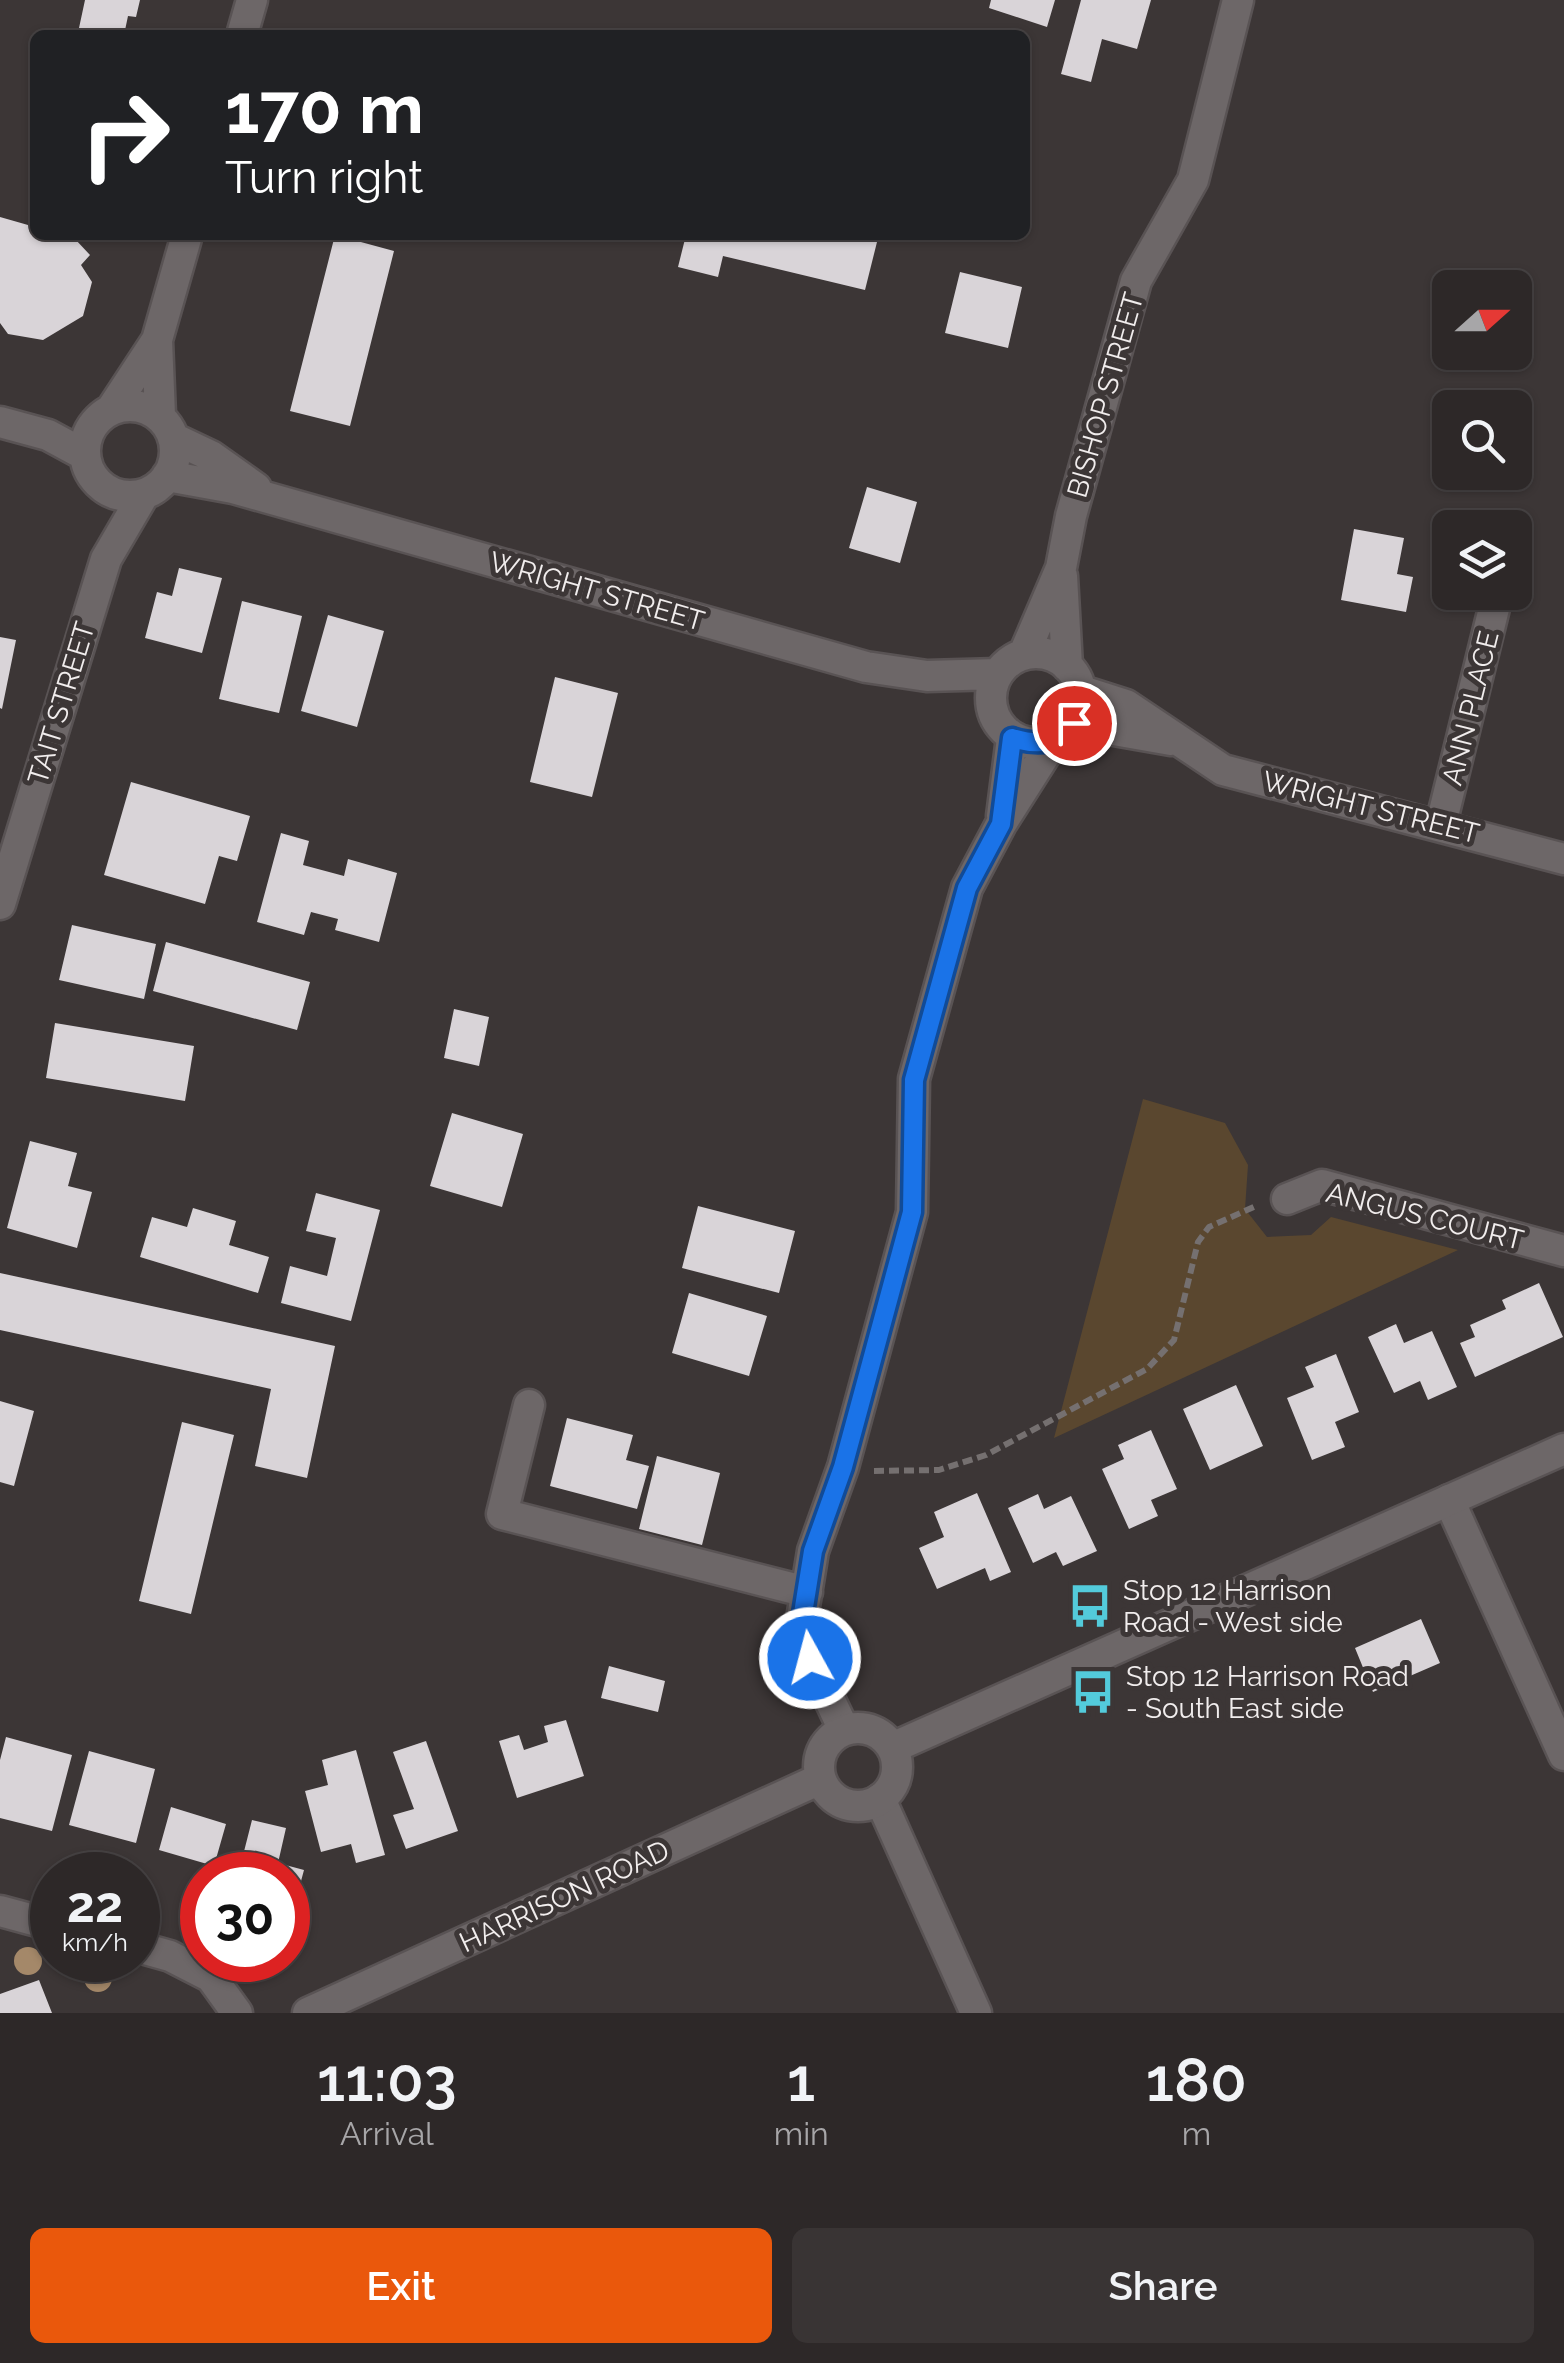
<!DOCTYPE html>
<style>
body{margin:0;font-family:Raleway,sans-serif;background:#393434;color:#f1f3f6;height:100vh;display:flex;flex-direction:column;font-size:38px;white-space:nowrap}
*{box-sizing:border-box;margin:0}
p{font-size:32px;color:#a7a6a8}
.icon{flex:none;width:55px;height:55px;fill:none;stroke:currentColor;stroke-width:2;stroke-linecap:round;stroke-linejoin:round}
.map{position:relative;height:2013px;overflow:hidden}
.details{display:flex;flex-direction:column;background:#2d2828;flex:1}
.details>*{flex:none}
.guide{position:absolute;left:30px;top:30px;width:1000px;height:210px;border-radius:15px;box-shadow:0 2px 8px #0004,0 0 0 2px #484445;background:#202124;color:#fff;overflow:hidden}
.needle{width:65px;rotate:69deg}
.buttons{position:absolute;left:1432px;top:270px;display:grid;gap:20px}
.buttons a{display:grid;place-items:center;width:100px;height:100px;border-radius:15px;background:#2d2828;box-shadow:0 2px 8px #0004,0 0 0 2px #484445;font-size:50px}
.speed{position:absolute;left:30px;top:1852px;display:flex;gap:20px;font-size:50px;font-weight:700;text-align:center}
.speed>*{display:grid;place-content:center;width:130px;height:130px;border-radius:50%;background:#2d2828;box-shadow:0 2px 8px #0004,0 0 0 2px #484445;line-height:1}
.speed small{font-size:25px;font-weight:400}
.speed .limit{border:15px solid #d22;background:#fff;color:#111}
.pin{position:absolute;display:grid;place-items:center;width:85px;height:85px;color:#fff;margin:-42px;border:5px solid #fff;border-radius:50%;box-shadow:0 2px 10px #0007}
.me{position:absolute;width:110px;margin:-55px;rotate:353deg;stroke-linejoin:round;filter:drop-shadow(0 0 8px #0008)}
.turn{display:flex;align-items:center;gap:35px;height:210px;padding:0 30px;font-size:45px}
.turn .icon{width:130px;height:130px;stroke-width:2.5}
.turn b{display:block;font-size:70px;line-height:85px}
.eta{display:flex;justify-content:space-evenly;align-items:center;height:170px;text-align:center}
.eta b{font-size:60px;font-weight:600;line-height:70px}
.action{display:flex;gap:20px;margin-top:auto;padding:20px 30px}
.action a{flex:1;height:115px;border-radius:15px;background:#ea580c;color:#fff;font-size:40px;font-weight:600;line-height:115px;text-align:center}
.action a+a{background:#393434;color:#f1f3f6}
.map>svg:first-child{display:block}
.green{fill:#5a472f}
.building{fill:#d9d4d8}
.lines{fill:none;stroke-linecap:round;stroke-linejoin:round}
.street-casing{stroke:#595354;stroke-width:35}
.secondary-casing{stroke:#595354;stroke-width:35}
.path{stroke:#757070;stroke-width:6;stroke-dasharray:10 5;stroke-linecap:butt}
.street{stroke:#6d6768;stroke-width:30}
.secondary{stroke:#6d6768;stroke-width:30}
.tree{fill:#a48869}
.route-casing{stroke:#114b97;stroke-width:25}
.route{stroke:#1a73e8;stroke-width:18}
.labels{text-anchor:middle;stroke-width:10;stroke-linejoin:round;paint-order:stroke}
.street-label{font-size:28px;fill:#f1eded;stroke:#3c3636}
.poi-label{font-size:28px;fill:#f1eded;stroke:#3c3636;text-anchor:start}
</style>
<div class="map">
<svg width="1564" height="2013" viewBox="0 0 1564 2013">
<rect width="100%" height="100%" fill="#3c3636"/>
<path class="green" d="M1143 1099 1225 1123 1248 1165 1245 1209 1267 1237 1311 1235 1331 1217 1458 1250 1054 1438Z"/>
<path class="building" d="M85 0H140L136 17 128 16 124 35 79 28Z
M991 0H1055L1047 27 989 8Z
M1081 0H1151L1137 49 1102 39 1091 82 1061 74Z
M0 217 35 227V235H62L75 239 90 255 81 265 92 282 83 316 43 340 8 334 0 323Z
M335 235 394 251 350 426 290 411Z
M686 235H849L877 242 865 290 723 256 718 277 678 267Z
M960 272 1022 287 1008 348 945 333Z
M867 487 917 502 900 563 849 548Z
M1354 529 1404 538 1397 574 1413 577 1406 612 1341 600Z
M179 568 222 578 202 653 145 638 157 592 172 596Z
M242 601 302 616 279 713 219 699Z
M328 615 384 631 357 727 301 711Z
M0 637 16 640 2 709 0 708Z
M555 677 618 693 592 797 530 782Z
M131 782 250 816 237 861 219 856 205 904 104 875Z
M281 833 309 841 303 865 344 876 348 859 397 873 379 942 335 930 338 919 311 912 304 935 257 922Z
M72 925 156 944 144 999 59 980Z
M166 942 310 982 297 1030 153 991Z
M454 1009 489 1017 479 1066 444 1058Z
M55 1023 194 1046 185 1101 46 1078Z
M452 1113 523 1134 502 1207 430 1186Z
M30 1141 77 1153 68 1186 92 1192 77 1248 7 1228Z
M316 1193 380 1210 351 1321 281 1303 290 1266 327 1276 336 1238 306 1231Z
M698 1206 795 1231 779 1293 682 1268Z
M193 1208 236 1221 229 1245 269 1257 258 1293 140 1257 152 1217 187 1227Z
M0 1273 335 1346 307 1478 255 1466 271 1389 0 1330Z
M1539 1283 1563 1337 1475 1377 1460 1343 1475 1337 1470 1325 1506 1309 1502 1300Z
M689 1293 767 1316 749 1376 672 1353Z
M1396 1324 1404 1343 1432 1331 1457 1387 1428 1400 1420 1381 1394 1393 1368 1337Z
M1336 1354 1359 1412 1335 1422 1345 1447 1312 1460 1287 1398 1314 1387 1305 1367Z
M1236 1385 1263 1446 1210 1470 1183 1409Z
M0 1401 34 1411 14 1486 0 1482Z
M567 1418 633 1435 626 1460 649 1466 637 1509 550 1486Z
M182 1422 234 1435 191 1614 139 1601Z
M1151 1430 1177 1489 1151 1500 1158 1516 1129 1529 1102 1469 1124 1459 1118 1445Z
M657 1456 720 1473 702 1545 639 1529Z
M977 1493 1011 1572 990 1581 985 1568 937 1589 919 1548 944 1537 934 1512Z
M1038 1494 1044 1509 1071 1496 1097 1551 1063 1566 1056 1552 1033 1563 1008 1508Z
M1421 1619 1440 1663 1373 1692 1355 1648Z
M609 1666 665 1681 658 1712 601 1698Z
M566 1720 584 1776 517 1798 499 1741 519 1735 524 1750 548 1742 544 1726Z
M6 1737 72 1755 52 1831 0 1818V1760Z
M426 1741 458 1831 406 1849 393 1815 414 1809 393 1752Z
M356 1750 385 1855 356 1863 351 1844 321 1852 305 1791 328 1785 322 1760Z
M89 1751 155 1769 136 1843 69 1825Z
M171 1807 226 1824 214 1866 159 1850Z
M252 1820 286 1828 278 1863 304 1870 297 1896 288 1894V1875H238Z
M39 1980 52 2013H0V1994Z"/>
<g class="lines">
<g class="street-casing">
<path id="street" d="M242 35 252 0
M157 340 160 415
M85 451a45 45 0 1 1 90 0a45 45 0 1 1-90 0Z
M111 410 157 340 187 235
M0 422 48 435 85 455
M173 438 211 456 256 488
M167 476 233 488 866 667 927 676 998 674
M1514 528V527
M1062 576 1067 666
M991 698a45 45 0 1 1 90 0a45 45 0 1 1-90 0Z
M1024 654 1061 568 1071 516 1136 281 1193 180 1238 0
M1082 691 1126 705 1223 770 1564 859
M1074 723 1171 740
M1002 816 1012 738
M1441 824 1498 592
M0 904 106 559 144 494
M1287 1199 1322 1185 1564 1251
M529 1405 502 1514 807 1592
M1449 1500 1564 1755
M844 1730 810 1658 801 1625 813 1551 843 1467 912 1212 914 1079 967 888 1001 824 1053 742
M880 1799 976 2013
M0 1911 52 1925
M138 1947 170 1956 211 1977 237 2013"/>
</g>
<g class="secondary-casing">
<path id="secondary" d="M819 1767a39 39 0 1 1 78 0a39 39 0 1 1-78 0Z
M892 1748 1564 1449
M308 2013 820 1779"/>
</g>
<path class="path" d="M874 1471 939 1470 986 1455 1147 1369 1174 1340 1198 1242 1209 1227 1256 1206"/>
<use href="#street" class="street"/>
<use href="#secondary" class="secondary"/>
</g>
<g class="tree">
<circle cx="28" cy="1961" r="14"/>
<circle cx="98" cy="1978" r="14"/>
</g>
<g class="lines">
<g class="route-casing">
<path id="route" d="M810 1658 801 1626 813 1551 843 1467 912 1212 914 1080 967 888 1001 824 1012 738C1035 745 1059 746 1074 723"/>
</g>
<use href="#route" class="route"/>
</g>
<defs>
<g id="bus-bare" transform="scale(3.45)"><path d="M-5-6H5V4H4V6H2V4H-2V6H-4V4H-5ZM-3.5-4V0h7V-4ZM-3.5 1.2v1.5H-2V1.2ZM2 1.2v1.5H3.5V1.2Z" fill="#53cbdb" stroke="#3c3636" stroke-width="2.5" paint-order="stroke"/></g>
</defs>
<g fill-rule="evenodd">
<use href="#bus-bare" x="1090" y="1606"/>
<use href="#bus-bare" x="1093" y="1692"/>
</g>
<g class="labels">
<g class="street-label">
<text transform="translate(1105 395) rotate(-74)" y="10">BISHOP STREET</text>
<text transform="translate(597 591) rotate(16)" y="10">WRIGHT STREET</text>
<text transform="translate(61 703) rotate(-73)" y="10">TAIT STREET</text>
<text transform="translate(1470 708) rotate(-76)" y="10">ANN PLACE</text>
<text transform="translate(1371 807) rotate(14)" y="10">WRIGHT STREET</text>
<text transform="translate(1425 1216) rotate(14)" y="10">ANGUS COURT</text>
<text transform="translate(564 1896) rotate(-25)" y="10">HARRISON ROAD</text>
</g>
<g class="poi-label">
<text x="1123" y="1600">Stop 12 Harrison<tspan x="1123" dy="32">Road - West side</tspan></text>
<text x="1126" y="1686">Stop 12 Harrison Road<tspan x="1126" dy="32">- South East side</tspan></text>
</g>
</g>
</svg>
<div class="buttons">
<a><svg class="needle" viewBox="-14 -14 28 28"><path d="M0-13l5 13h-10z" fill="#e53935"/><path d="M0 13l5-13h-10z" fill="#a7a6a8"/></svg></a>
<a><svg class="icon" aria-label="search" viewBox="0 0 24 24"><circle cx="10" cy="10" r="6"/><path d="M15 15l6 6"/></svg></a>
<a><svg class="icon" aria-label="layers" viewBox="0 0 24 24"><path d="M12 4l9 5-9 5-9-5zM3 14l9 5 9-5"/></svg></a>
</div>
<div class="speed"><div>22<small>km/h</small></div><div class="limit">30</div></div>
<div class="pin" style="left:1074px;top:723px;background:#d93025"><svg class="icon" aria-label="arrive" viewBox="0 0 24 24"><path d="M6 21V4h12l-3 4 3 4H6"/></svg></div>
<svg class="me" style="left:810px;top:1658px" viewBox="-20 -20 40 40"><circle r="17" fill="#1a73e8" stroke="#fff" stroke-width="3"/><path d="M0-11L8 9 0 5-8 9z" fill="#fff"/></svg>
<div class="guide">
<div class="turn"><svg class="icon" aria-label="right" viewBox="0 0 24 24"><path d="M7 20v-9h11M14 6l5 5-5 5"/></svg><div><b>170 m</b>Turn right</div></div>
</div>
</div>
<section class="details">
<div class="eta">
<div><b>11:03</b><p>Arrival</p></div>
<div><b>1</b><p>min</p></div>
<div><b>180</b><p>m</p></div>
</div>
<div class="action"><a>Exit</a><a>Share</a></div>
</section>
